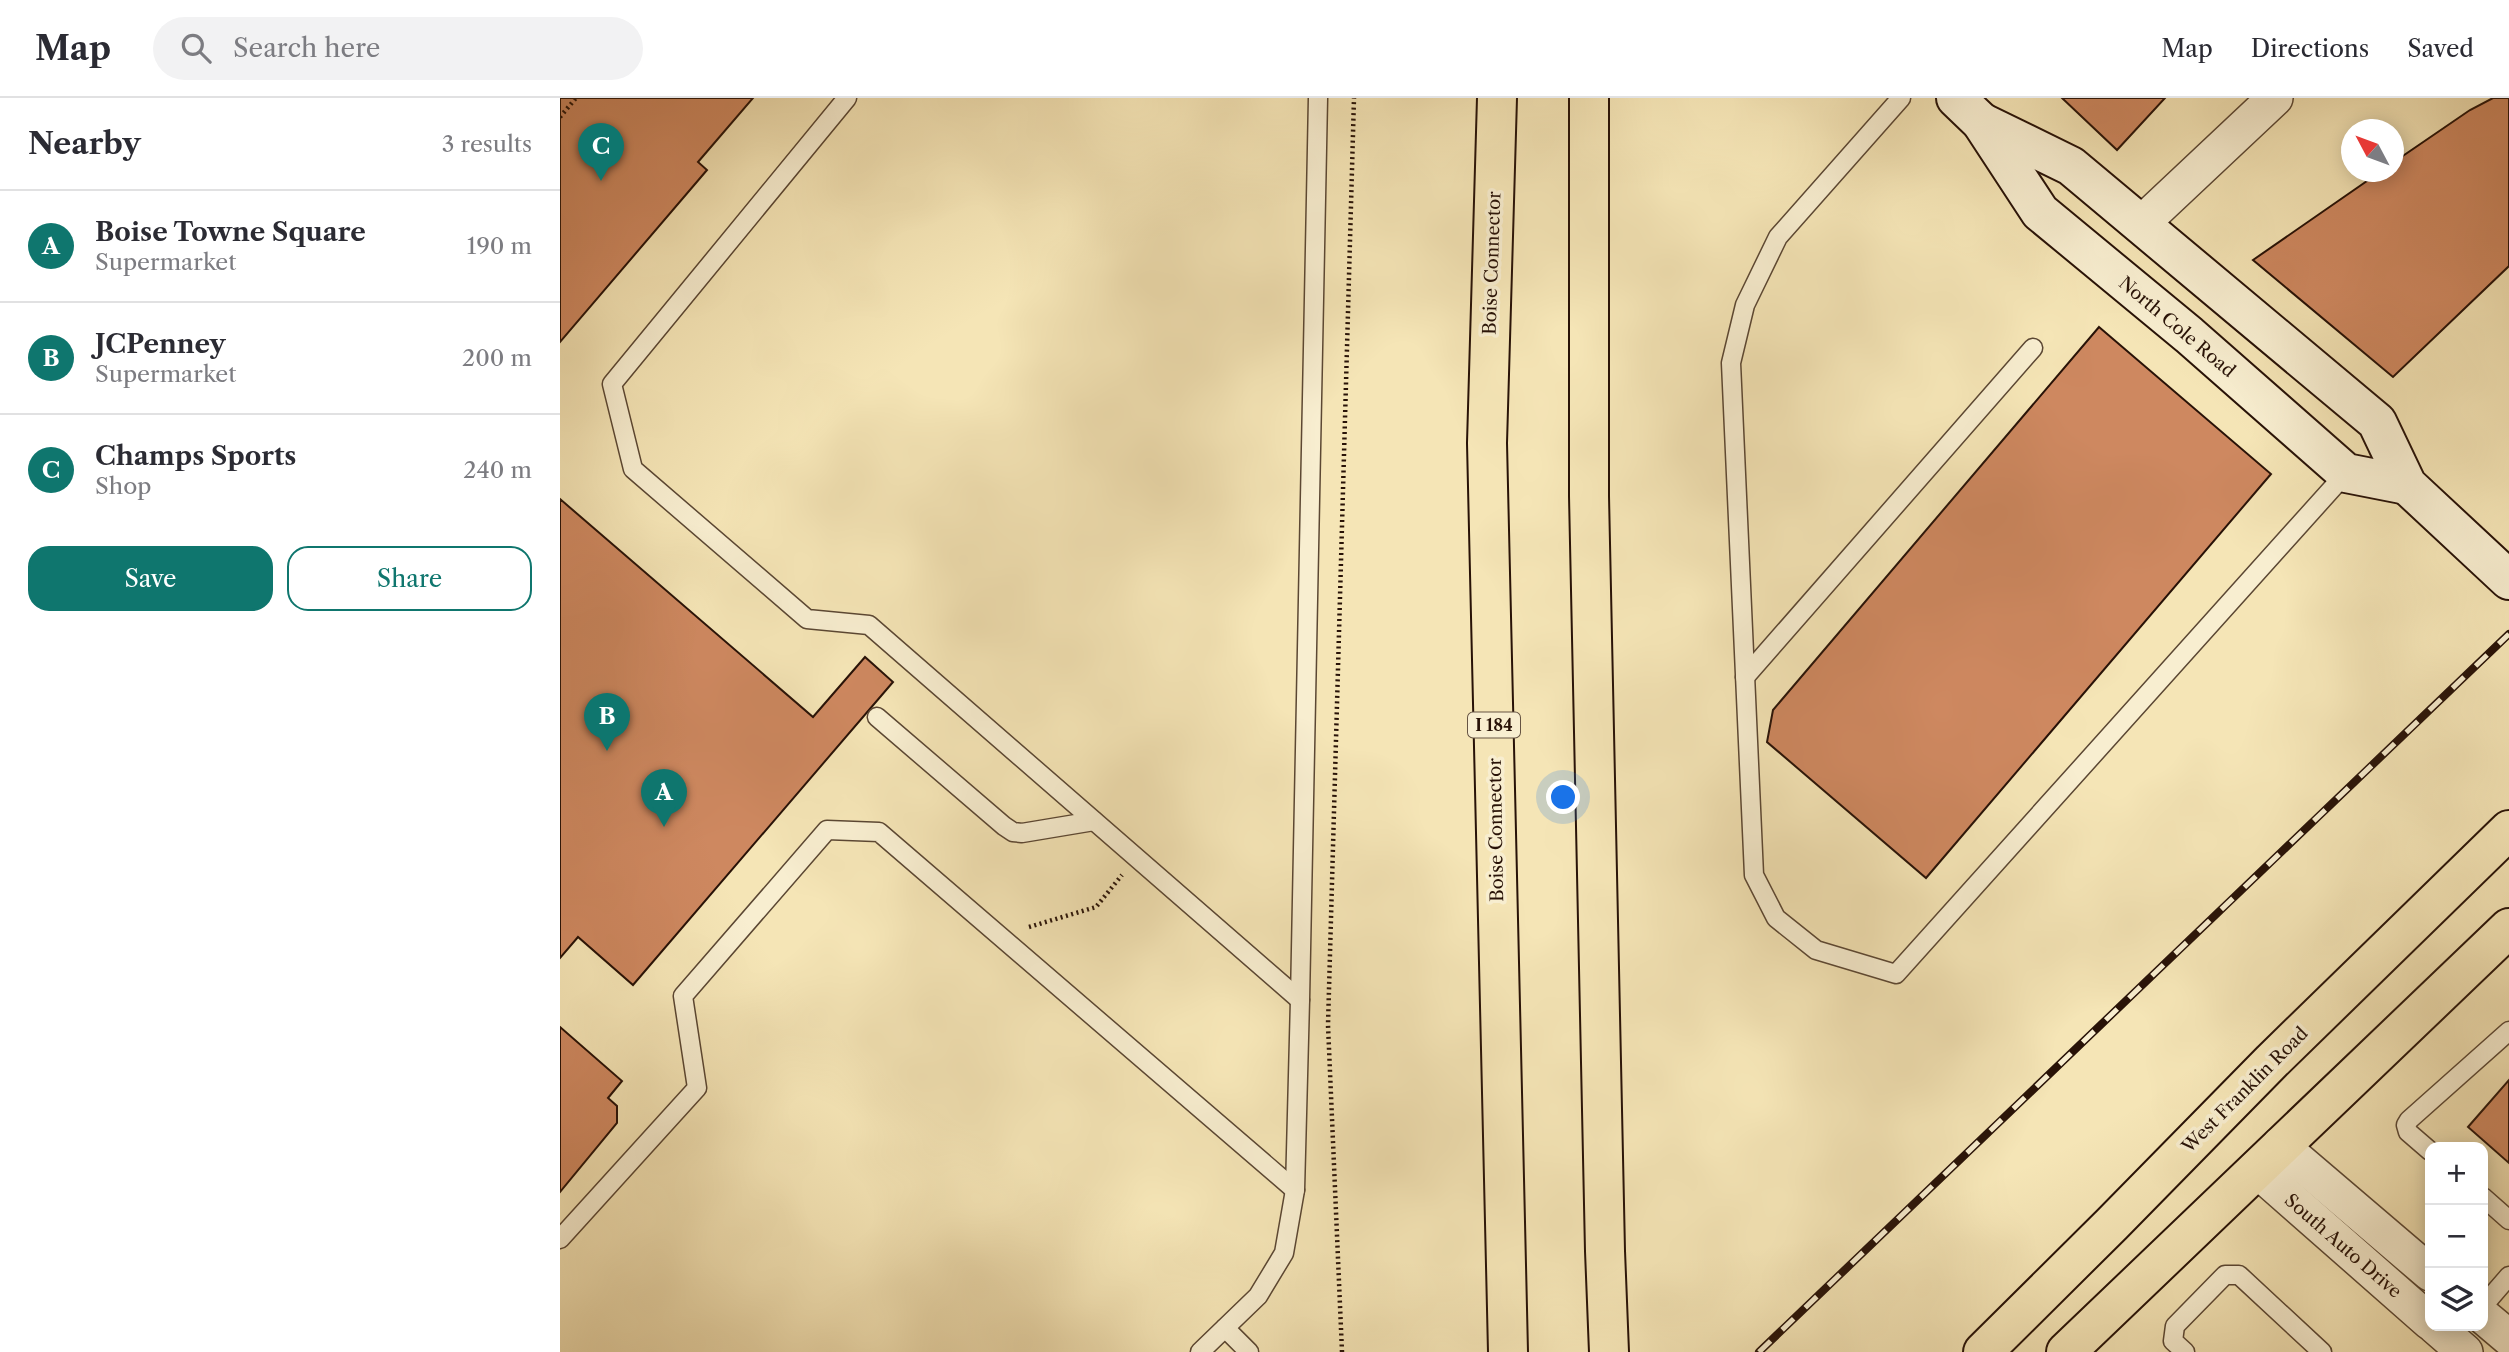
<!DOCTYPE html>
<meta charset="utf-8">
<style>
:root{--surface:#fff;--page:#f2f2f3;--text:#2b2b33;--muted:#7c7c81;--line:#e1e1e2;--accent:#0f766e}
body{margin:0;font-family:"Libre Caslon Text",serif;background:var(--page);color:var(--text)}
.controls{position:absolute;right:21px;bottom:21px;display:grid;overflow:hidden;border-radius:14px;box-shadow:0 4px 18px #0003}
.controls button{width:63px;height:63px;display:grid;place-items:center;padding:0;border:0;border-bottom:2px solid var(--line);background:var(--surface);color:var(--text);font:35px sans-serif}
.compass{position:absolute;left:1781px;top:21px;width:63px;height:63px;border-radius:50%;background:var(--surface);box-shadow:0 4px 18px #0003;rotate:311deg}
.you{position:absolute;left:1004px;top:700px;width:24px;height:24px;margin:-18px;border:5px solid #fff;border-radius:50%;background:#1a73e8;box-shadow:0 0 0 10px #1a73e833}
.badge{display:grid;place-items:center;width:46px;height:46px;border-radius:50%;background:var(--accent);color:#fff;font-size:23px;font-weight:700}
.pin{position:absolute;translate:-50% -58px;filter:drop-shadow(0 2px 4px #0008)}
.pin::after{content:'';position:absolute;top:37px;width:24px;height:21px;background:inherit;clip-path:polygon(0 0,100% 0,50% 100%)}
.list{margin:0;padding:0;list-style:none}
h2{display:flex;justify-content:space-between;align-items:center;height:91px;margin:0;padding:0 28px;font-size:30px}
h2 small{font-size:23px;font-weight:400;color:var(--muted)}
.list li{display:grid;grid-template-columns:46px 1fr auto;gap:21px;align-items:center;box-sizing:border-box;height:112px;padding:0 28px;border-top:2px solid var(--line)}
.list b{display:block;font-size:26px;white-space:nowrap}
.list p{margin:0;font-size:23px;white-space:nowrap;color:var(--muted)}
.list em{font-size:23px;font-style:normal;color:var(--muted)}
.actions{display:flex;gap:14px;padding:21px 28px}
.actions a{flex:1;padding:16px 0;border:2px solid var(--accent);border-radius:21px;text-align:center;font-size:24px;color:var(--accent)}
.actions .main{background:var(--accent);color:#fff}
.icon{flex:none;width:38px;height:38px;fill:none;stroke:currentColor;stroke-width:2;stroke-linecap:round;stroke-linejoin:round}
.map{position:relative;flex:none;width:1949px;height:1254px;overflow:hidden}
header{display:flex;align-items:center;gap:42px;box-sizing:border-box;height:98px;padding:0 35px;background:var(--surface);border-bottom:2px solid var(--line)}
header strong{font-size:33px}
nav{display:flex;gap:38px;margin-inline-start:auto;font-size:24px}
.search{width:490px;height:63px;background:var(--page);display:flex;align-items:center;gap:18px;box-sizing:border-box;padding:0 24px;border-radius:38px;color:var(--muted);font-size:26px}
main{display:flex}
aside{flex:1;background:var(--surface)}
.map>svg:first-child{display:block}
.building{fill:#ce8860;stroke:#281207;stroke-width:2}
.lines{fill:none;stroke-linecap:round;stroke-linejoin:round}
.service-casing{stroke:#5b4733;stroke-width:21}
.minor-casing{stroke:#5b4733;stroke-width:38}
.secondary-casing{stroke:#281207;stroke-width:42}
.primary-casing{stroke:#281207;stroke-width:42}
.motorway-casing{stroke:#281207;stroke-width:42}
.path{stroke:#281207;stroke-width:4.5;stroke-dasharray:2 3.5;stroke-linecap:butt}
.service{stroke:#f8eed0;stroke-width:18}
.minor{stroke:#f8eed0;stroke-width:35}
.secondary{stroke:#f8eed0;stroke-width:38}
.primary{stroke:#f5e5b6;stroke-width:38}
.motorway{stroke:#f5e5b6;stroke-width:38}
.rail-casing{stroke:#281207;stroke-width:8}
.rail{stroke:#f8eed0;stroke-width:5;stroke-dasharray:16;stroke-linecap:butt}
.labels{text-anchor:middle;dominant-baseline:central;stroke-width:7;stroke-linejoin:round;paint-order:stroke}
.shield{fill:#f8eed0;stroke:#665443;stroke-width:2}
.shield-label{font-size:16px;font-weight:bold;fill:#281207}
.street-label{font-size:18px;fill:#281207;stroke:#f8eed0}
</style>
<header>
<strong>Map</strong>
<div class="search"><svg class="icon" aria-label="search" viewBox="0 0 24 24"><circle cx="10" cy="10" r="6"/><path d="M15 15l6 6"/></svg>Search here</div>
<nav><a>Map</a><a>Directions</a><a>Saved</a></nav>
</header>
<main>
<aside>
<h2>Nearby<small>3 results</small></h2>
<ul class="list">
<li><span class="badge">A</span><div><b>Boise Towne Square</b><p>Supermarket</p></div><em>190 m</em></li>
<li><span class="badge">B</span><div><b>JCPenney</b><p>Supermarket</p></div><em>200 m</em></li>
<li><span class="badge">C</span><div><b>Champs Sports</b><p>Shop</p></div><em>240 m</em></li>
</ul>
<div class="actions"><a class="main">Save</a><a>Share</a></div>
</aside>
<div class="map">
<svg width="1949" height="1254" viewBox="0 0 1949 1254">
<rect width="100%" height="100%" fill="#f5e5b6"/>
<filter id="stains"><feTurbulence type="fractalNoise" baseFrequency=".00286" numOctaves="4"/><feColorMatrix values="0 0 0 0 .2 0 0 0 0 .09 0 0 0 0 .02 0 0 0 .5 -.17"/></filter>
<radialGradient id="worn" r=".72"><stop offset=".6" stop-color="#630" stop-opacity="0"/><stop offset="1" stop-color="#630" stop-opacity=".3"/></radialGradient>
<g class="building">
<path d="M0,0H193L138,64L147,72L0,244Z"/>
<path d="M1502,0H1605L1557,52Z"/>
<path d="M1933,0H1949V168L1833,279L1693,162L1820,74H1834V64L1910,12Z"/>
<path d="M1539,229L1711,376L1366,780L1207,644L1213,612Z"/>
<path d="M0,401L253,619L305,559L333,584L73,887L18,839L0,860Z"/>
<path d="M0,929L62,983L48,1000L57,1008V1025L0,1094Z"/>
<path d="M1949,982V1065L1908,1029Z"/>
</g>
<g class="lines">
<g class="service-casing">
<g id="service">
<path d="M287,0L52,286L73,371L247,521L309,527L740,902"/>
<path d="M1341,0L1218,139L1185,207L1171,265L1194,777L1216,820L1256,852L1336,876L1786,375"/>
<path d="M1185,579L1473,250"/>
<path d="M317,619L444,728L453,734L462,735L534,723"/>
<path d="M1870,1053L1848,1034L1846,1027L1849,1022L1949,933"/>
<path d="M1923,1099L1949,1122"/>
<path d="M0,1141L137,990L123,898L267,732L319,734L735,1092"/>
<path d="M1923,1208L1949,1178"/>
<path d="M665,1230L689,1254"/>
<path d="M640,1254L698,1198L724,1155L735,1092L740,902L758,0"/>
<path d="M1625,1254L1613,1243L1615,1228L1665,1177H1679L1762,1254"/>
</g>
</g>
<g class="minor-casing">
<g id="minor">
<path d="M1581,126L1715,0"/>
<path d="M1720,1047L1870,1175"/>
<path d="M1696,1071L1870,1224"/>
<path d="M1923,1218L1949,1240"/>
<path d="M1875,1228L1905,1254"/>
</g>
</g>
<g class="secondary-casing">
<g id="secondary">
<path d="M1396,0L1421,24L1480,114L1629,237L1786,375L1847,387"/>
<path d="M1421,24L1511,68L1817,324L1847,387L1949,482"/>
</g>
</g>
<g class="primary-casing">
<g id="primary">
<path d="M1423,1254L1552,1126L1712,963L1949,732"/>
<path d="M1506,1254L1949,830"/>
</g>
</g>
<g class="motorway-casing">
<g id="motorway">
<path d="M937,0L927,345L948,1254"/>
<path d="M1029,0V398L1045,1153L1049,1254"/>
</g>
</g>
<g class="path">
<path d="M0,19L16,0"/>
<path d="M469,829L536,809L562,777"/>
<path d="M782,1254L768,927L794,0"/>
</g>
<use href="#service" class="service"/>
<use href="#minor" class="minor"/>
<use href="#secondary" class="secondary"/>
<use href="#primary" class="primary"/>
<use href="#motorway" class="motorway"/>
<g class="rail-casing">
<path id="rail" d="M1199,1254L1949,536"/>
</g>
<use href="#rail" class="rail"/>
</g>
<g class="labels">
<rect class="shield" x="908" y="614.5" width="52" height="25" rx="5"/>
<g class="shield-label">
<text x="934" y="627">I 184</text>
</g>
<g class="street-label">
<text transform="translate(932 165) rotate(-88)">Boise Connector</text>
<text transform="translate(1617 229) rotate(40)">North Cole Road</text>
<text transform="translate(936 732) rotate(-91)">Boise Connector</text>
<text transform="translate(1685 992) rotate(-45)">West Franklin Road</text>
<text transform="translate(1783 1148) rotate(41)">South Auto Drive</text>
</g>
</g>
<rect width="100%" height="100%" filter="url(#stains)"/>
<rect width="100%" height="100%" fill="url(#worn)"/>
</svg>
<div class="controls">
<button>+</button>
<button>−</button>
<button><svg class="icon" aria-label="layers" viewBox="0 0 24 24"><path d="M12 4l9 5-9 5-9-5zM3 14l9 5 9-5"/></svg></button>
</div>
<svg class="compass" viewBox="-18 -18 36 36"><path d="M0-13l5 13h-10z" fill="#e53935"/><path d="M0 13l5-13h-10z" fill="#7c7c81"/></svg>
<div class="you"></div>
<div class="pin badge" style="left:104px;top:729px">A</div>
<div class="pin badge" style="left:47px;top:653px">B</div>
<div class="pin badge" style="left:41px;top:83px">C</div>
</div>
</main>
